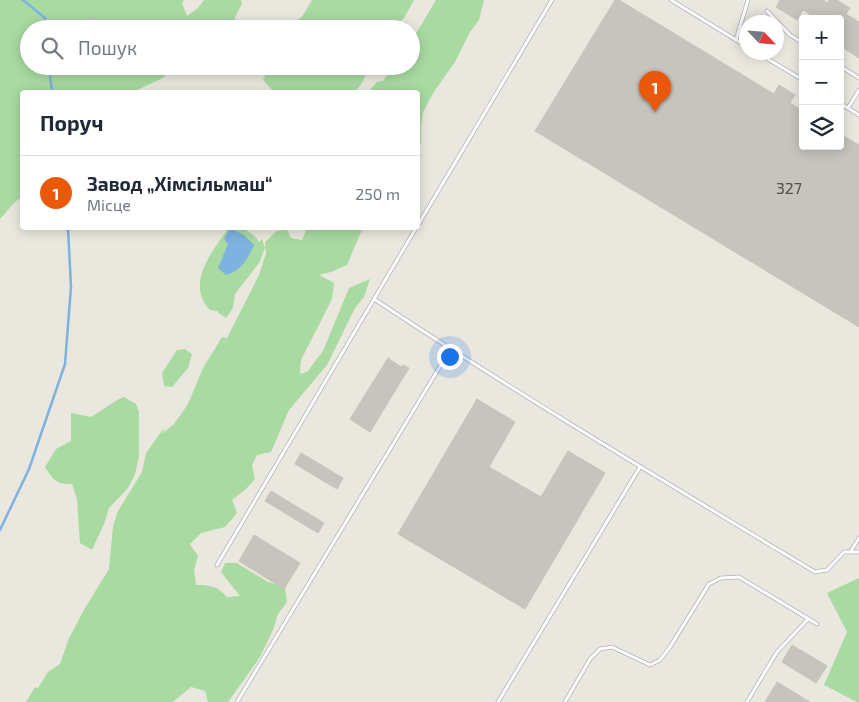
<!DOCTYPE html>
<html lang="uk">
<meta charset="utf-8">
<style>
:root{--surface:#fff;--page:#f2f2f3;--text:#1f2937;--muted:#747a83;--line:#e0e1e3;--accent:#ea580c}
body{margin:0;font-family:"Exo 2",sans-serif;background:var(--page);color:var(--text)}
.controls{position:absolute;right:15px;top:15px;display:grid;overflow:hidden;border-radius:5px;box-shadow:0 2px 12px #0003}
.controls button{width:45px;height:45px;display:grid;place-items:center;padding:0;border:0;border-bottom:1px solid var(--line);background:var(--surface);color:var(--text);font:25px sans-serif}
.compass{position:absolute;left:739px;top:15px;width:45px;height:45px;border-radius:50%;background:var(--surface);box-shadow:0 2px 12px #0003;rotate:116deg}
.you{position:absolute;left:449px;top:356px;width:18px;height:18px;margin:-12px;border:4px solid #fff;border-radius:50%;background:#1a73e8;box-shadow:0 0 0 8px #1a73e833}
.badge{display:grid;place-items:center;width:32px;height:32px;border-radius:50%;background:var(--accent);color:#fff;font-size:16px;font-weight:700}
.pin{position:absolute;translate:-50% -41px;filter:drop-shadow(0 1px 2px #0008)}
.pin::after{content:'';position:absolute;top:26px;width:18px;height:15px;background:inherit;clip-path:polygon(0 0,100% 0,50% 100%)}
.list{margin:0;padding:0;list-style:none}
h2{display:flex;justify-content:space-between;align-items:center;height:65px;margin:0;padding:0 20px;font-size:21px}
h2 small{font-size:16px;font-weight:400;color:var(--muted)}
.list li{display:grid;grid-template-columns:32px 1fr auto;gap:15px;align-items:center;box-sizing:border-box;height:75px;padding:0 20px;border-top:1px solid var(--line)}
.list b{display:block;font-size:19px;white-space:nowrap}
.list p{margin:0;font-size:16px;white-space:nowrap;color:var(--muted)}
.list em{font-size:16px;font-style:normal;color:var(--muted)}
.icon{flex:none;width:28px;height:28px;fill:none;stroke:currentColor;stroke-width:2;stroke-linecap:round;stroke-linejoin:round}
.map{position:relative;flex:none;width:859px;height:702px;overflow:hidden}
.search{position:absolute;background:var(--surface);box-shadow:0 2px 12px #0003;left:20px;top:20px;width:400px;height:55px;display:flex;align-items:center;gap:12px;box-sizing:border-box;padding:0 18px;border-radius:28px;color:var(--muted);font-size:19px}
.panel{position:absolute;background:var(--surface);box-shadow:0 2px 12px #0003;left:20px;top:90px;width:400px;height:140px;border-radius:5px}
.map>svg:first-child{display:block}
.green{fill:#a9daa2}
.water{fill:#7eb2df}
.lines{fill:none;stroke-linecap:round;stroke-linejoin:round}
.stream{stroke:#7eb2df;stroke-width:2.5}
.building{fill:#c6c4bd;stroke:#c6c4b8}
.service-casing{stroke:#b2b2bc;stroke-width:4.5}
.service{stroke:#fff;stroke-width:3}
.labels{text-anchor:middle;dominant-baseline:central;stroke-width:4.5;stroke-linejoin:round;paint-order:stroke}
.number-label{font-size:16px;fill:#51504f}
</style>
<div class="map">
<svg width="859" height="702" viewBox="0 0 859 702">
<rect width="100%" height="100%" fill="#eae8de"/>
<g class="green">
<path d="M0,0H184L182,3L187,16L198,8L204,0H241L242,4L235,17L233,29H29V66H178L169,71L163,78L137,90L136,92H22V197L15,202L0,219Z"/>
<path d="M312,0H414L404,18L390,29H293L297,20L302,17Z"/>
<path d="M436,0H484L479,20L470,32L455,62L435,90L423,112L421,127V142L418,151V92H368L377,82L383,81L393,66H411V42Z"/>
<path d="M268,66H370L362,83L355,92H274L263,80L265,76L264,72Z"/>
<path d="M229,228C243,228 251,230 259,242L262,239L265,248L259,263L235,294L233,308L226,318L220,314L217,311L210,310C185,285 212,250 229,228Z"/>
<path d="M307,228H365L361,232L347,265L331,272L319,275L334,283L332,299L301,360L300,374L307,372L323,351L349,288L370,279L364,297L355,308L327,365L289,410L271,452L257,455L252,465L255,479L245,490L232,500L237,513L225,527L201,533L190,544L198,556L194,570L196,585C210,585 217,586 227,597L240,596L221,572L225,563H237L268,582L286,587L285,589L287,602L278,614L273,630L260,657L228,702H208L205,691L191,687L173,702H26L35,687L38,688L48,672L60,664L69,638L85,608L109,569L113,526L118,511L142,472L146,453L164,428L163,433L174,424L188,404L203,368L222,337L227,338L259,275L266,253L265,242L277,231L287,230L291,238L302,240Z"/>
<path d="M185,349L192,354L188,368L172,387L164,386L162,373L177,350Z"/>
<path d="M124,397L136,404L139,412V457L135,474L128,488L109,508L104,524L92,550L80,543L77,499L72,484C57,485 53,480 45,467L56,449L71,441V413L91,417C102,411 113,401 124,397Z"/>
<path d="M859,578V702H857L824,685L847,632L827,593Z"/>
</g>
<path class="water" d="M230,228L244,235L254,245C247,260 242,270 226,275L218,268L228,244L224,239Z"/>
<g class="lines">
<g class="stream">
<path d="M23,0L45,18L46,29"/>
<path d="M49,66L52,92"/>
<path d="M0,530L29,469L65,364L71,287L68,228"/>
</g>
</g>
<g class="building">
<path d="M615,0H619L774,94L779,85L795,95L790,103L803,111V146H840V134L859,145V327L535,131Z"/>
<path d="M780,0H823L828,3L829,0H837L850,8L846,14L859,22V58L840,46V19H818L803,10L797,20L776,7Z"/>
<path d="M91,17L111,29H85Z"/>
<path d="M388,358L401,367L403,365L409,368L370,432L350,419Z"/>
<path d="M477,399L515,422L489,467L541,497L568,451L605,473L525,609L398,534Z"/>
<path d="M301,453L343,478L337,489L295,464Z"/>
<path d="M271,491L324,523L318,533L265,501Z"/>
<path d="M254,535L300,563L284,589L239,561Z"/>
<path d="M792,645L827,666L816,683L782,662Z"/>
<path d="M777,682L810,702H765Z"/>
</g>
<g class="lines">
<g class="service-casing">
<g id="service">
<path d="M671,0L746,46"/>
<path d="M767,11L790,35L803,43"/>
<path d="M736,40L748,0"/>
<path d="M756,52L803,80"/>
<path d="M840,66L859,78"/>
<path d="M840,103L859,115"/>
<path d="M848,108L859,90"/>
<path d="M418,225L552,0"/>
<path d="M374,299C518,394 667,483 815,572L827,570L844,552H859"/>
<path d="M851,551L859,538"/>
<path d="M217,565L416,228"/>
<path d="M237,702L450,350"/>
<path d="M498,702L640,467"/>
<path d="M565,702L590,659L600,649L612,647L650,665L660,660L670,647L709,584L721,578L739,577L817,624"/>
<path d="M747,702L777,652L808,619"/>
</g>
</g>
<use href="#service" class="service"/>
</g>
<g class="labels">
<g class="number-label">
<text x="789" y="187">327</text>
</g>
</g>
</svg>
<div class="controls">
<button>+</button>
<button>−</button>
<button><svg class="icon" aria-label="layers" viewBox="0 0 24 24"><path d="M12 4l9 5-9 5-9-5zM3 14l9 5 9-5"/></svg></button>
</div>
<svg class="compass" viewBox="-18 -18 36 36"><path d="M0-13l5 13h-10z" fill="#e53935"/><path d="M0 13l5-13h-10z" fill="#747a83"/></svg>
<div class="you"></div>
<div class="pin badge" style="left:655px;top:112px">1</div>
<div class="search"><svg class="icon" aria-label="search" viewBox="0 0 24 24"><circle cx="10" cy="10" r="6"/><path d="M15 15l6 6"/></svg>Пошук</div>
<section class="panel">
<h2>Поруч<small></small></h2>
<ul class="list">
<li><span class="badge">1</span><div><b>Завод „Хімсільмаш“</b><p>Місце</p></div><em>250 m</em></li>
</ul>
</section>
</div>
